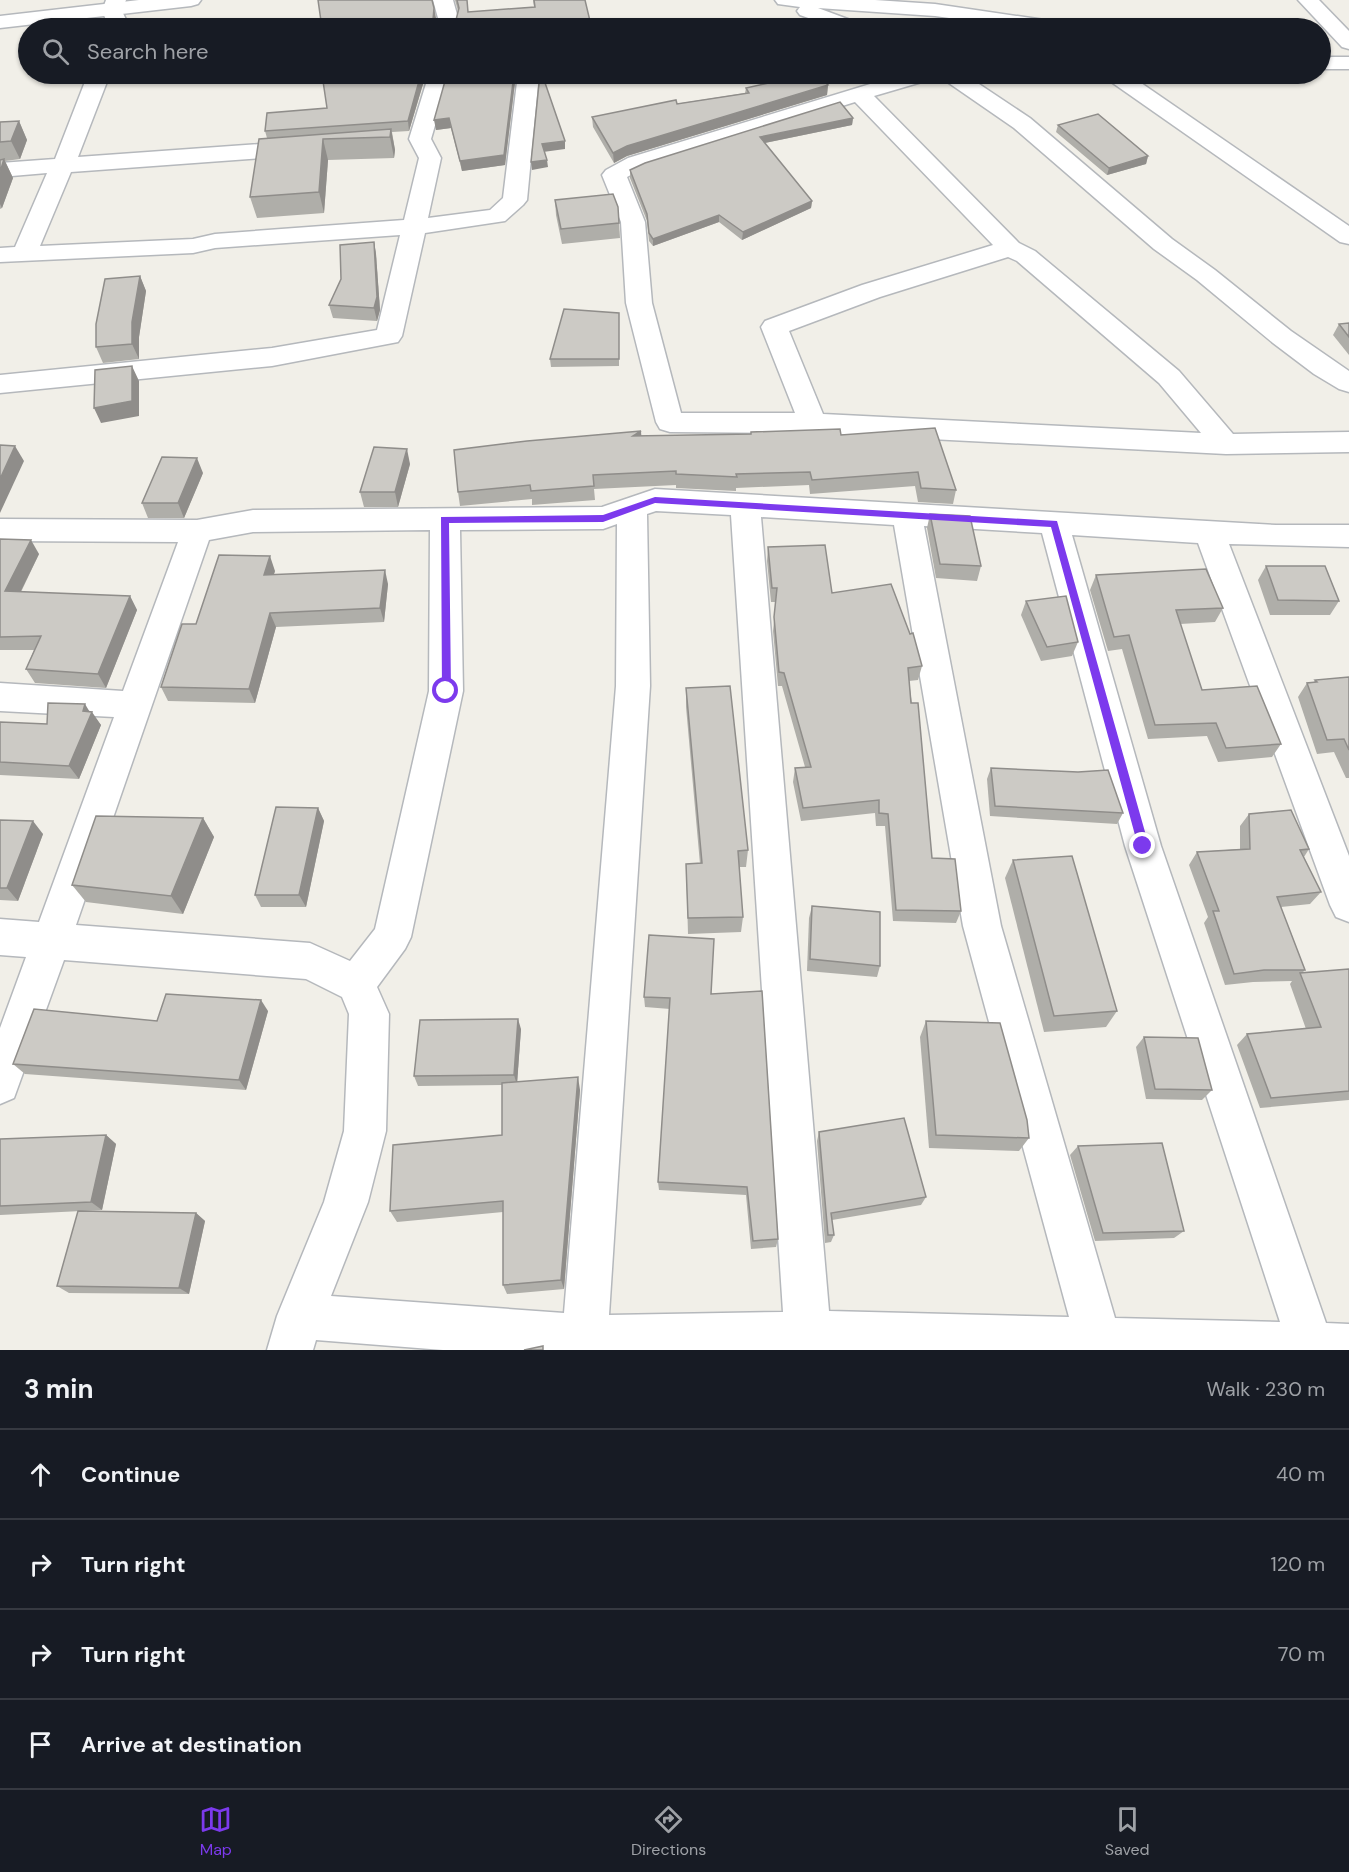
<!DOCTYPE html>
<meta charset="utf-8">
<style>
:root{--surface:#171b24;--page:#20242c;--text:#f1f3f6;--muted:#9ea1a6;--line:#363941;--accent:#7c3aed}
body{margin:0;font-family:"DM Sans",sans-serif;background:var(--page);color:var(--text)}
.stop{position:absolute;width:18px;height:18px;margin:-14px;border:4px solid #7c3aed;border-radius:50%;background:#fff}
.stop.end{background:#7c3aed;border-color:#fff;box-shadow:0 2px 6px #0008}
.list{margin:0;padding:0;list-style:none}
h2{display:flex;justify-content:space-between;align-items:center;height:78px;margin:0;padding:0 24px;font-size:26px}
h2 small{font-size:20px;font-weight:400;color:var(--muted)}
.list li{display:grid;grid-template-columns:39px 1fr auto;gap:18px;align-items:center;box-sizing:border-box;height:90px;padding:0 24px;border-top:2px solid var(--line)}
.list b{display:block;font-size:22px;white-space:nowrap}
.list em{font-size:20px;font-style:normal;color:var(--muted)}
.icon{flex:none;width:33px;height:33px;fill:none;stroke:currentColor;stroke-width:2;stroke-linecap:round;stroke-linejoin:round}
.map{position:relative;flex:none;width:1349px;height:1350px;overflow:hidden}
.search{position:absolute;background:var(--surface);box-shadow:0 2px 4px #0004;left:18px;right:18px;top:18px;height:66px;display:flex;align-items:center;gap:15px;box-sizing:border-box;padding:0 21px;border-radius:33px;color:var(--muted);font-size:22px}
.sheet{height:438px;background:var(--surface)}
nav{display:flex;justify-content:space-around;align-items:center;box-sizing:border-box;height:84px;border-top:2px solid var(--line);background:var(--surface);font-size:16px;color:var(--muted)}
nav a{display:grid;justify-items:center;gap:3px}
nav .on{color:var(--accent)}
.map>svg:first-child{display:block}
.lines{fill:none;stroke-linecap:round;stroke-linejoin:round}
.minor-casing{stroke:#b5b8bc;stroke-width:3}
.tertiary-casing{stroke:#b5b8bc;stroke-width:3}
.minor{fill:#fff;fill-rule:evenodd}
.tertiary{fill:#fff;fill-rule:evenodd}
.wall{fill:#afaea9}
.shaded-wall{fill:#8f8d8a}
.building{fill:#cccac5;stroke:#8f8d8a;stroke-width:1.5}
.route{fill:#7c3aed}
</style>
<div class="map">
<svg width="1349" height="1350" viewBox="0 0 1349 1350">
<rect width="100%" height="100%" fill="#f1efe8"/>
<g class="lines">
<g class="minor-casing">
<g id="minor">
<path d="M106,0H126L122,11L128,24L126,28H106L108,24L102,11Z"/>
<path d="M433,0H453L458,18L456,28H436L438,18Z"/>
<path d="M1298,0H1319L1349,31V49L1342,47Z"/>
<path d="M88,74H110L78,157L302,141L310,143L313,148L310,153L302,155L71,172L40,246L193,239L215,234L404,220L419,158L409,139L429,74H450L431,139L441,158L428,218L490,210L503,198L518,74H539L527,200L523,205L505,221L425,233L402,336L398,342L272,366L0,393V375L272,348L377,330L400,235L215,248L193,253L0,262V248L15,247L47,173L0,177V163L55,159Z"/>
<path d="M903,74H935L932,79L874,96L1019,243L1035,251L1179,371L1233,434L1349,432V452L1226,454L813,433L670,432L660,429L656,422L626,303L621,222L602,175L606,170L628,158ZM855,102L993,245L862,285L765,321L761,327L795,413H681L652,303L645,222L627,177L644,168ZM1008,257L1017,261L1159,383L1201,433L823,414L789,331L880,297Z"/>
<path d="M1105,74H1128L1349,226V244L1340,242L1107,79Z"/>
<path d="M655,489L1276,525H1349V547L1229,544L1349,856V922L1336,917L1330,905L1198,543L1072,535L1161,846L1326,1323L1349,1324V1350H443L316,1340L313,1350H267L277,1316L324,1202L344,1131L349,1014L342,997L306,979L64,960L14,1098L0,1104V1028L26,957L0,955V919L39,922L114,717L0,711V683L123,691L178,542L0,541V519L197,520L253,510L602,507ZM656,511L731,515L783,1312L609,1315L650,686L647,514ZM761,517L894,525L963,926L1069,1317L829,1311ZM617,524L616,686L564,1313L331,1296L368,1202L386,1131L389,1014L377,987L405,949L411,937L463,691L460,530L603,529ZM924,526L1042,533L1125,846L1280,1322L1115,1318L1001,926ZM430,530L429,691L375,929L350,961L310,943L76,925L209,540L253,532Z"/>
</g>
</g>
<g class="tertiary-casing">
<g id="tertiary">
<path d="M139,0H201L198,4L191,6L0,28V16Z"/>
<path d="M775,0H875L935,4L1058,22L1065,24L1068,28H1020L935,16L818,8L861,24L864,28H836L800,15L797,11L800,7L778,4Z"/>
<rect x="1320" y="57" width="29" height="12"/>
<path d="M941,74H964L1030,118L1172,239L1215,270L1291,331L1349,371V392L1339,389L1314,374L1273,343L1197,280L1154,249L1014,128L943,79Z"/>
</g>
</g>
<use href="#minor" class="minor"/>
<use href="#tertiary" class="tertiary"/>
</g>
<g class="wall">
<path d="M455,0H467L468,12L534,7L533,0H585L590,21V28H322L436,18L435,20H456L458,11Z"/>
<path d="M327,74H426L409,131L392,132L395,150L394,158L328,160L324,213L257,218L250,197L267,138L265,131L327,108Z"/>
<path d="M447,74H516L505,165L462,171L451,128L436,130Z"/>
<path d="M828,85L827,95L627,156L614,163L593,127L592,117L745,93L746,88Z"/>
<path d="M853,118L852,125L765,143L812,201L811,208L742,240L719,222L653,246L649,241L647,221L630,178V170Z"/>
<path d="M19,121L27,140L20,159L5,161L13,178L2,208L0,209V122Z"/>
<path d="M1058,125L1148,156L1146,164L1107,175L1056,132Z"/>
<path d="M555,200L619,223L620,238L562,244L556,215Z"/>
<path d="M374,242L376,254L380,310L377,321L333,318L329,305Z"/>
<path d="M140,276L146,291L139,337V359L103,363L96,347Z"/>
<path d="M619,313V366L551,367L550,359Z"/>
<path d="M1349,323V355L1333,335L1339,324Z"/>
<path d="M841,435L956,490L953,504L918,502L915,486L810,494L809,485L736,488V491L676,488V485L594,489L595,500L532,505V499L460,506L458,492L641,436Z"/>
<path d="M410,464L398,507H364L360,492Z"/>
<path d="M203,473L184,518H148L142,503Z"/>
<path d="M930,514L981,566L977,581L936,578L927,528Z"/>
<path d="M0,539L39,554L21,592L130,596L137,610L106,688L35,683L26,669L34,650H0Z"/>
<path d="M768,547L832,593L922,666L918,680L909,681L932,858L961,911L956,923L893,921L885,826H876L875,813L801,821L793,782L795,768L805,767L782,686H778L773,631L776,602H771L767,561Z"/>
<path d="M1266,566L1339,601L1330,615H1270L1258,580Z"/>
<path d="M275,571L274,574L388,584L384,622L276,627L255,703L168,701L161,687L196,624Z"/>
<path d="M1096,575L1223,608L1215,622L1180,624L1202,690L1281,744L1272,757L1218,762L1207,736L1148,739L1122,649L1108,651L1090,590Z"/>
<path d="M1026,601L1078,642L1072,656L1041,661L1021,615Z"/>
<path d="M1349,677V778H1346L1334,752L1317,754L1298,697L1307,683L1314,682L1315,680Z"/>
<path d="M686,688L748,850L746,867H739L743,917L741,932L688,934L686,864H700L686,707Z"/>
<path d="M90,712L101,725L79,779L0,775V722L47,724Z"/>
<path d="M991,768L1123,813L1117,824L990,816L987,779Z"/>
<path d="M318,808L324,821L306,907H261L255,895Z"/>
<path d="M1249,814L1309,849L1304,857L1321,892L1310,904L1281,907L1305,970L1302,973L1349,969V1100L1260,1108L1237,1045L1247,1034L1306,1029L1290,984L1292,981L1253,982L1225,985L1204,923L1208,917L1189,865L1197,852L1240,849V826Z"/>
<path d="M203,818L214,837L183,914L86,902L72,885Z"/>
<path d="M0,820L43,834L18,901L0,900Z"/>
<path d="M1013,860L1117,1011L1106,1027L1044,1032L1005,878Z"/>
<path d="M812,906L880,966L877,977L807,971L809,918Z"/>
<path d="M711,994L778,1239L776,1247L751,1249L746,1195L659,1190L658,1182L670,1009L645,1007L644,997Z"/>
<path d="M268,1011L246,1090L25,1074L13,1064Z"/>
<path d="M926,1021L1029,1138L1019,1151L929,1148L920,1037Z"/>
<path d="M521,1029L517,1082L580,1090L564,1289L507,1294L503,1285V1212L397,1222L390,1211L502,1135V1085L418,1086L414,1076Z"/>
<path d="M1144,1037L1212,1090L1202,1100L1146,1099L1136,1047Z"/>
<path d="M819,1132L926,1197L921,1205L832,1220L834,1235L831,1242L825,1243L817,1141Z"/>
<path d="M106,1135L116,1144L102,1210L0,1215V1139Z"/>
<path d="M1078,1146L1184,1231L1174,1238L1095,1241L1070,1155Z"/>
<path d="M196,1213L205,1221L189,1294L69,1293L57,1286Z"/>
</g>
<g class="shaded-wall">
<path d="M434,8L436,18L434,28L433,20Z"/>
<path d="M421,74H426L409,131L408,121Z"/>
<path d="M514,74H516L505,165L462,171L460,161Z"/>
<path d="M828,85L827,95L627,156L614,163L613,153L627,146Z"/>
<path d="M449,118L451,128L436,130L434,120Z"/>
<path d="M853,118L852,125L759,144L760,137Z"/>
<path d="M19,121L27,140L20,159L11,141Z"/>
<path d="M391,129L395,150L394,158L390,137Z"/>
<path d="M323,139L328,160L324,213L319,192Z"/>
<path d="M565,141V149L543,152L542,144Z"/>
<path d="M1148,156L1146,164L1107,175L1109,168Z"/>
<path d="M4,159L13,178L2,208L0,204V172Z"/>
<path d="M547,160L548,167L532,170L531,162Z"/>
<path d="M812,201L811,208L742,240L743,232Z"/>
<path d="M719,215V222L653,246V239Z"/>
<path d="M374,242L376,254L380,310L377,321L374,308Z"/>
<path d="M140,276L146,291L139,337V359L132,344V322Z"/>
<path d="M132,366L139,381V416L101,423L94,408Z"/>
<path d="M641,431L642,445L633,436Z"/>
<path d="M15,446L24,461L0,513V479Z"/>
<path d="M407,449L410,464L398,507L395,492Z"/>
<path d="M197,458L203,473L184,518L178,503Z"/>
<path d="M31,540L39,554L14,605L5,591Z"/>
<path d="M270,556L275,571L269,589L264,575Z"/>
<path d="M385,570L388,584L384,622L380,608Z"/>
<path d="M130,596L137,610L106,688L98,674Z"/>
<path d="M270,613L276,627L255,703L249,689Z"/>
<path d="M85,704L91,714L92,712L101,725L79,779L69,766L83,711Z"/>
<path d="M318,808L324,821L306,907L299,895Z"/>
<path d="M203,818L214,837L183,914L171,896Z"/>
<path d="M33,821L43,834L18,901L7,888Z"/>
<path d="M261,1000L268,1011L246,1090L239,1080Z"/>
<path d="M518,1019L521,1029L517,1085L514,1075Z"/>
<path d="M578,1077L580,1090L564,1289L561,1280Z"/>
<path d="M106,1135L116,1144L102,1210L91,1202Z"/>
<path d="M196,1213L205,1221L189,1294L179,1288Z"/>
</g>
<g class="building">
<path d="M318,0H432L434,8L433,20H456L459,8L457,0H467L468,12L535,7L534,0H585L590,21H585L587,28H322Z"/>
<path d="M327,74H421L408,121L265,131L267,113L327,108L323,81L328,80Z"/>
<path d="M447,74H514L504,155L460,161L449,118L434,120Z"/>
<path d="M540,74H542L565,141L542,144L547,160L531,162Z"/>
<path d="M809,74H818L828,85L627,146L613,153L592,117L676,100L677,104L749,93L746,88Z"/>
<path d="M840,102L853,118L760,137L812,201L743,232L719,215L653,239L649,233L647,214L630,170L645,163Z"/>
<path d="M1098,114L1148,156L1109,168L1058,125Z"/>
<path d="M19,121L11,141L0,142V122Z"/>
<path d="M391,129L390,137L323,139L319,192L250,197L259,139Z"/>
<path d="M4,159L0,172V160Z"/>
<path d="M613,194L618,207L619,223L561,229L555,200Z"/>
<path d="M374,242L377,297L374,308L329,305L341,279L340,245Z"/>
<path d="M140,276L132,322V344L96,347V324L105,279Z"/>
<path d="M564,309L619,313V359H550Z"/>
<path d="M1349,323V337L1339,324Z"/>
<path d="M132,366V401L94,408L95,370Z"/>
<path d="M935,428L956,490L921,488L918,472L812,480L810,472L736,474L737,477L676,474V471L593,475L594,486L531,491L530,485L458,492L454,450L527,441L641,431L633,436L751,434V432L840,429L841,435Z"/>
<path d="M0,445L15,446L0,479Z"/>
<path d="M374,447L407,449L395,492H360Z"/>
<path d="M162,457L197,458L178,503H142Z"/>
<path d="M930,514L970,516L981,566L940,564Z"/>
<path d="M0,539L31,540L5,591L130,596L98,674L26,669L41,636L0,637Z"/>
<path d="M825,545L832,593L891,584L910,634L913,633L922,666L908,668L911,703H918L932,858L955,859L961,911L896,910L888,814L879,813V800L803,808L795,768L811,767L784,673L779,672L774,617L777,588H772L768,547Z"/>
<path d="M219,555L270,556L264,575L385,570L380,608L270,613L249,689L161,687L182,624H196Z"/>
<path d="M1266,566H1325L1339,601L1278,600Z"/>
<path d="M1206,569L1223,608L1176,610L1202,690L1257,686L1281,744L1226,748L1216,723L1155,725L1129,635L1114,637L1096,575Z"/>
<path d="M1066,596L1078,642L1047,647L1026,601Z"/>
<path d="M1349,677V750L1344,739L1327,740L1307,683L1317,682L1315,680Z"/>
<path d="M730,686L748,850L738,851L743,917L688,918L686,864L702,863L686,688Z"/>
<path d="M48,703L85,704L83,711L92,712L69,766L0,762V722L47,724Z"/>
<path d="M991,768L1078,772L1108,770L1123,813L995,806Z"/>
<path d="M276,807L318,808L299,895H255Z"/>
<path d="M1291,810L1309,849L1300,850L1321,892L1277,897L1305,970H1264L1234,974L1213,911H1219L1197,852L1250,849L1249,814Z"/>
<path d="M96,816L203,818L171,896L72,885Z"/>
<path d="M0,820L33,821L7,888H0Z"/>
<path d="M1072,856L1117,1011L1054,1016L1013,860Z"/>
<path d="M812,906L880,912V966L810,959Z"/>
<path d="M649,935L714,939L711,994L762,991L778,1239L753,1241L747,1187L658,1182L670,998L644,997Z"/>
<path d="M1349,969V1091L1271,1098L1247,1034L1321,1027L1300,973Z"/>
<path d="M166,994L261,1000L239,1080L13,1064L34,1009L157,1021Z"/>
<path d="M518,1019L514,1075L414,1076L420,1020Z"/>
<path d="M926,1021L1000,1023L1027,1120L1029,1138L936,1135Z"/>
<path d="M1144,1037L1198,1038L1212,1090L1155,1089Z"/>
<path d="M578,1077L561,1280L503,1285V1201L390,1211L393,1145L502,1135V1083Z"/>
<path d="M904,1118L926,1197L831,1213L834,1235H828L819,1132Z"/>
<path d="M106,1135L91,1202L0,1206V1139Z"/>
<path d="M1162,1143L1184,1231L1103,1233L1078,1146Z"/>
<path d="M78,1211L196,1213L179,1288L57,1286Z"/>
<path d="M543,1346V1350H524Z"/>
</g>
<path class="route" d="M655,497L1057,521L1149,846L1147,849H1139L1138,846L1051,527L655,503L603,522L449,523L451,691L449,694H442L441,517L603,515Z"/>
</svg>
<div class="stop" style="left:446px;top:691px"></div>
<div class="stop end" style="left:1143px;top:846px"></div>
<div class="search"><svg class="icon" aria-label="search" viewBox="0 0 24 24"><circle cx="10" cy="10" r="6"/><path d="M15 15l6 6"/></svg>Search here</div>
</div>
<section class="sheet">
<h2>3 min<small>Walk · 230 m</small></h2>
<ul class="list">
<li><svg class="icon" aria-label="ahead" viewBox="0 0 24 24"><path d="M12 20V5M6 11l6-6 6 6"/></svg><div><b>Continue</b></div><em>40 m</em></li>
<li><svg class="icon" aria-label="right" viewBox="0 0 24 24"><path d="M7 20v-9h11M14 6l5 5-5 5"/></svg><div><b>Turn right</b></div><em>120 m</em></li>
<li><svg class="icon" aria-label="right" viewBox="0 0 24 24"><path d="M7 20v-9h11M14 6l5 5-5 5"/></svg><div><b>Turn right</b></div><em>70 m</em></li>
<li><svg class="icon" aria-label="arrive" viewBox="0 0 24 24"><path d="M6 21V4h12l-3 4 3 4H6"/></svg><div><b>Arrive at destination</b></div></li>
</ul>
</section>
<nav>
<a class="on"><svg class="icon" aria-label="map" viewBox="0 0 24 24"><path d="M3 6l6-2 6 2 6-2v14l-6 2-6-2-6 2zM9 4v14M15 6v14"/></svg>Map</a>
<a><svg class="icon" aria-label="directions" viewBox="0 0 24 24"><path d="M12 3l9 9-9 9-9-9zM9 14v-3h6M13 9l2 2-2 2"/></svg>Directions</a>
<a><svg class="icon" aria-label="saved" viewBox="0 0 24 24"><path d="M7 4h10v16l-5-4-5 4z"/></svg>Saved</a>
</nav>
